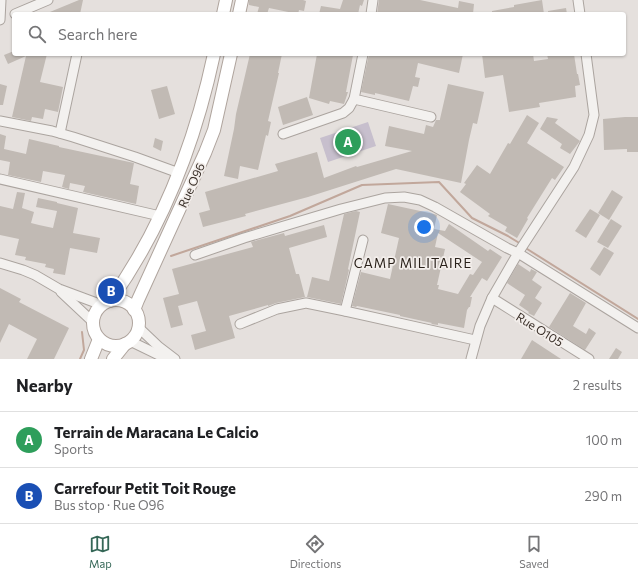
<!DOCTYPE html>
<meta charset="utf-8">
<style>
:root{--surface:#fff;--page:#f6f6f6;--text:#202124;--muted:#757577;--line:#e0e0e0;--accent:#356757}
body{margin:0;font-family:Commissioner,sans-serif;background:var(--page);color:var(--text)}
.you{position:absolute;left:424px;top:227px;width:14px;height:14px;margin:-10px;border:3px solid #fff;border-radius:50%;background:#1a73e8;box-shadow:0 0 0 6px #1a73e833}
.badge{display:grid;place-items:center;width:26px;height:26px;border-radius:50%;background:var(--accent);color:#fff;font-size:13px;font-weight:700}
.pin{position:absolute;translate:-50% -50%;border:2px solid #fff;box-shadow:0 1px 4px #0006}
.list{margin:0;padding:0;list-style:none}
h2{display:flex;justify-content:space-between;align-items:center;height:52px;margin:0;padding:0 16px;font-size:17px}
h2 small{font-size:13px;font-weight:400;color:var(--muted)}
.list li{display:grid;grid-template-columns:26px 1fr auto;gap:12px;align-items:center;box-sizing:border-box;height:56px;padding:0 16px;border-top:1px solid var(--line)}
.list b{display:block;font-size:15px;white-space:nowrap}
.list p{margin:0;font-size:13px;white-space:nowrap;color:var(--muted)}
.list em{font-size:13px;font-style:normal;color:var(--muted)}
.icon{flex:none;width:22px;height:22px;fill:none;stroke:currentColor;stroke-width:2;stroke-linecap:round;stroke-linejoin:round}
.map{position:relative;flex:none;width:638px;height:359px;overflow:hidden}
.search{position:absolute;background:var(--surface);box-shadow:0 1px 3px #0004;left:12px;right:12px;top:12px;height:44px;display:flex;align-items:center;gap:10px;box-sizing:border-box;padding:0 14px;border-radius:4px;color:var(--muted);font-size:15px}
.sheet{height:164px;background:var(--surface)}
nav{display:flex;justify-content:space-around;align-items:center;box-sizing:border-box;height:56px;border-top:1px solid var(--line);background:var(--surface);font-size:11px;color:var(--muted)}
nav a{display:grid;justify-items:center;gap:2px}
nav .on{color:var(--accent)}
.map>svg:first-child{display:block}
.green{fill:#c7bfcd}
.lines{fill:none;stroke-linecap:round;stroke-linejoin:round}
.stream{stroke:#c1a79b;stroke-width:2}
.building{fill:#c1bab4;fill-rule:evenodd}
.minor-casing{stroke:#aba49f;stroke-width:11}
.major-casing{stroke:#afa49d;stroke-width:14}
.minor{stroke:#f3f1ef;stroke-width:9}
.major{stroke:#fff;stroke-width:12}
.labels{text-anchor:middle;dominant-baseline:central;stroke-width:3.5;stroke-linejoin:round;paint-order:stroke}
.street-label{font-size:12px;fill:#392f28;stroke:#f3eeeb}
.neighbourhood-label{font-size:13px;letter-spacing:1px;fill:#2a211a;stroke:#f3eeeb}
</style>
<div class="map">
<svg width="638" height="359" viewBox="0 0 638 359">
<rect width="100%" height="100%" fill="#e5e0dd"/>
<path class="green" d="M368,122L376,146L328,162L320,138Z"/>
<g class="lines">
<g class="stream">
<path d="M524,247L638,319"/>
<path d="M171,256L290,216L362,185L439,182L472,218L508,236L521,244"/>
<path d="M80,359L84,350L82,332"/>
</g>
</g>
<g class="building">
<path d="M79,0H83L80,14H45Z"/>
<path d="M249,0H303L306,1L304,11L299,10L298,14L269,8L267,14H257L259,7L249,5Z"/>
<path d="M343,0H364L362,6L360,5L358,14H319L321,6L340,9Z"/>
<path d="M379,0H420L458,8L459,1L474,4L473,14H377Z"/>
<path d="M542,0L544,14H492V11L514,7V5Z"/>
<path d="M566,8L567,14H548V11Z"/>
<path d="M14,51V54H47L40,82L63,87L58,112L45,109L43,119L32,117L31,121L12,117L26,56L8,64L4,55Z"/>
<path d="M250,54H282L278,73H279L268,121L271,122L268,136L266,135L258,170L240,166L238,179L224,176L234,129L236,114Z"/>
<path d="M317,54L353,55L346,92H348L344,104L330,101L329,104L309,98Z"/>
<path d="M369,54H463L459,73L418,63L415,77L420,78L418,87L413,86L409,101L375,93V95L361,92Z"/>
<path d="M482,54H533L534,61L548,59L547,54H574L577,74H578L580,85L575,86L576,97L539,103L540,107L509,112L503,75L485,78Z"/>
<path d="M0,84L7,86L3,105H0Z"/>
<path d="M448,84L484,92L477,124L473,123L469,140L461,183L396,169L308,197L245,214L246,216L203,227L199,213L210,210L205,192L278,171L275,164L317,152L324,178L356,166L357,167L412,151L385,146L389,126L424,134L426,125L433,127L436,120H440V119Z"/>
<path d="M167,86L175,114L159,119L151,90Z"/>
<path d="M307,97L313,115L283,125L278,107Z"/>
<path d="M527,115L539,123L527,143L564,167L555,180L552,178L527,218L528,219L517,238L505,231L507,227L488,216L490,214L460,192L466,184L464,183L477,165L490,174L508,143L510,144Z"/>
<path d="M547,117L558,119L555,123L580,141L570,154L560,148L562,144L540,129Z"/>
<path d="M625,117H638V152H627V149L604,150L603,119Z"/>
<path d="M0,134L6,136L4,149L26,154L29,139L59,146V147L134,163L130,184L139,186L136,204L83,192L85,186L70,183L69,189L62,187L65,175L43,171L41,182L8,175L10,162L0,160Z"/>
<path d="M155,138L163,141L161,151L153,147Z"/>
<path d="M612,190L623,197L609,220L598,213Z"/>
<path d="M17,192L25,193L22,208L34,212L31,223L39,225L53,228L57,211L36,207L38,198L57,202V203L78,208L73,233L100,238L97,253L70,248L65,275L53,273L54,269L45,267L46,264L25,260L26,257L15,255L19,239L0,235V206L13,209Z"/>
<path d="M388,204L434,214L437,215L434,229L445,231L449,224L488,251L490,249L502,257L487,281L482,278L470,297H472L470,307H469L467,310L464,328L438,323V325L431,324L432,323L400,316V315L357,306L356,307L352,306L361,272L390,279L399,238L381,233ZM438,233L482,262L473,275L470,274L458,294L438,289L439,285H437L445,249L435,247Z"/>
<path d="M590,209L600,215L586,238L575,231Z"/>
<path d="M356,211L360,212L348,269L349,270L341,304L307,297L312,277L329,281L344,214Z"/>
<path d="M611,219L622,226L608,248L597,242Z"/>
<path d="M324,225L327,237L289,248L296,274H299L305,297L276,303L268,306V305L229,316L235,338L195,350L191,335L206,331L197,301L178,306L183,325L171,328L163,298L179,294L172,269L253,247L251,242L258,240L284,233L285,236Z"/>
<path d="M604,247L614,253L600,276L590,269Z"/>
<path d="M518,264L530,272L531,269L537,272L532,280L542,287L535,298L542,303L534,316L528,313L529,312L519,305L525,295L507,283Z"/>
<path d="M0,288L21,299L19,302L69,328L54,359H27L37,339L9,324L0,343Z"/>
<path d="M570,293L586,303L573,326L586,334L589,328L596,333L585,350L549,327Z"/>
<path d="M532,340L561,359H521Z"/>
<path d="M616,348L622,352L618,359H609Z"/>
</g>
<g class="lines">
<g class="minor-casing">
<g id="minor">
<path d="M578,0L580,14"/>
<path d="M15,14L48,0"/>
<path d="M371,14L373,0"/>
<path d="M0,20L1,0"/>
<path d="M363,54L354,99L431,117"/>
<path d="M0,121L52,131L73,137L135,157L179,173"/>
<path d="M60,133L77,54"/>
<path d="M283,134L343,113L349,108L354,99"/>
<path d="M0,179L160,216"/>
<path d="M195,255L244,238L341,209L385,198L404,197L420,200L435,207L507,248L518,253L638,328"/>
<path d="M0,263L23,270L35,275L59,289L102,305"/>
<path d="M61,292L93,322"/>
<path d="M492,298L589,359"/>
<path d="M345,311L363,240"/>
<path d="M240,324L277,309L306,303L345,311L475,340"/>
<path d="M138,327L158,346L175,359"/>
<path d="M130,341L167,359"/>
<path d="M471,359L480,326L492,298L518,253L574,167L589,135L594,115L586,54"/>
</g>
</g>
<g class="major-casing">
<g id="major">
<path d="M223,14L226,0"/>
<path d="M239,14L242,0"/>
<circle cx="116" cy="323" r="23"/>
<path d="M110,301C163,227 195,143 214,54"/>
<path d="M134,310L138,300L205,153L214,130L231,54"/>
<path d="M91,359L99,339"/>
<path d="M113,359L125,344"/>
</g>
</g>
<use href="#minor" class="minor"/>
<use href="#major" class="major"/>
</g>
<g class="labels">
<g class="street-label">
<text transform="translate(191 185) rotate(-66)">Rue O96</text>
<text transform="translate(540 329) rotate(32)">Rue O105</text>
</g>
<g class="neighbourhood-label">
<text x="413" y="263">CAMP MILITAIRE</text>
</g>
</g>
</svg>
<div class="you"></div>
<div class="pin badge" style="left:348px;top:142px;background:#2e9e5b">A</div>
<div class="pin badge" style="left:111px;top:291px;background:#1a4fb4">B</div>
<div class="search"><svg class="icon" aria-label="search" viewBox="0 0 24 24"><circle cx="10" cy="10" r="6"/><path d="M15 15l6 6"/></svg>Search here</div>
</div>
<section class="sheet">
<h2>Nearby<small>2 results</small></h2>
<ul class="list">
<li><span class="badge" style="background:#2e9e5b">A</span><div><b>Terrain de Maracana Le Calcio</b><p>Sports</p></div><em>100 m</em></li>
<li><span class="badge" style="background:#1a4fb4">B</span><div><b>Carrefour Petit Toit Rouge</b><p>Bus stop · Rue O96</p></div><em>290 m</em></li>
</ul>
</section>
<nav>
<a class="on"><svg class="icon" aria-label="map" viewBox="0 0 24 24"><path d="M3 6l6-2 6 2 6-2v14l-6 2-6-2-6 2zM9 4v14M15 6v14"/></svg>Map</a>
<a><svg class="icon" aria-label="directions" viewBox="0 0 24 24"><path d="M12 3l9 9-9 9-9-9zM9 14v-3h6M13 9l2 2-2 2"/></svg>Directions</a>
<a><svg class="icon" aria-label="saved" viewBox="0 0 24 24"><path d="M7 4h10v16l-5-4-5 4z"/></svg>Saved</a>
</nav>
